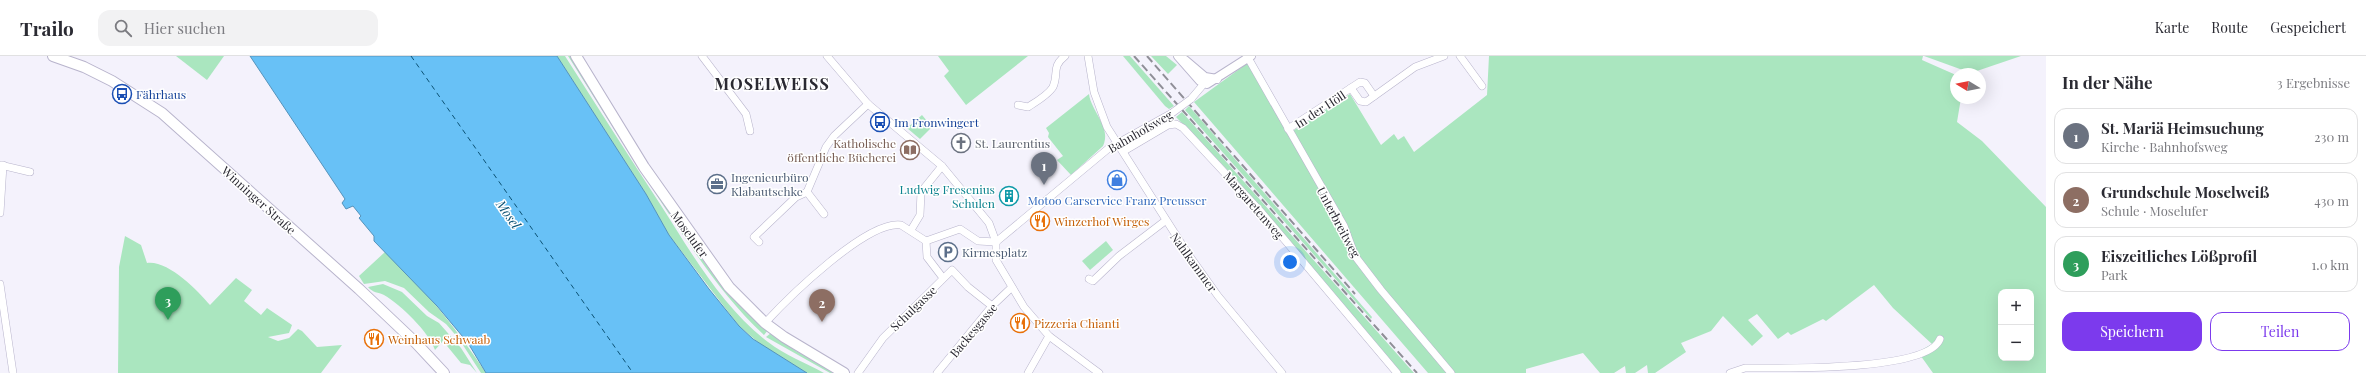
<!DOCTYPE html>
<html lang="de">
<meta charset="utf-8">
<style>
:root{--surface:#fff;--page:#f2f2f3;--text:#2b2b33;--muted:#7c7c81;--line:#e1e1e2;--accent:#7c3aed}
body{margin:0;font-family:"Playfair Display",serif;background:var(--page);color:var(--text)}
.controls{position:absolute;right:12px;bottom:12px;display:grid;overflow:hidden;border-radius:8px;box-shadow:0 4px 16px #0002}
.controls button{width:36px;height:36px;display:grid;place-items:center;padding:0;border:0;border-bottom:1px solid var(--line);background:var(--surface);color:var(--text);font:20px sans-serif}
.compass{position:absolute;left:1950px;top:12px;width:36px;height:36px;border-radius:50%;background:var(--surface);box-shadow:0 4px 16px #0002;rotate:280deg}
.you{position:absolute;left:1290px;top:206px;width:14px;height:14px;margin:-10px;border:3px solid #fff;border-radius:50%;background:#1a73e8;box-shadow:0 0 0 6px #1a73e833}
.badge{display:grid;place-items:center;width:26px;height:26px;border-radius:50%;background:var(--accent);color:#fff;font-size:13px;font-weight:700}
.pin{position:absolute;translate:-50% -33px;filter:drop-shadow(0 1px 2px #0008)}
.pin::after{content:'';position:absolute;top:21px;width:14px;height:12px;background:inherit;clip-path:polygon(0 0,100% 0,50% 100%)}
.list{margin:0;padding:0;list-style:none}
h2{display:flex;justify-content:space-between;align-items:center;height:52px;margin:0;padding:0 16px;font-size:17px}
h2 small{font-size:13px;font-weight:400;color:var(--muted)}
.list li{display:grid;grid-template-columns:26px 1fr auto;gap:12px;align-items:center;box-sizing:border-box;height:56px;margin:0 8px 8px;padding:0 8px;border:1px solid var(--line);border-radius:12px}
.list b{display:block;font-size:15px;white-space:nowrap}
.list p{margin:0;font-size:13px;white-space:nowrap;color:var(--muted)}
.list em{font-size:13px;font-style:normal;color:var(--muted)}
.actions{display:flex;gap:8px;padding:12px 16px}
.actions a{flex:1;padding:9px 0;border:1px solid var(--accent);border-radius:12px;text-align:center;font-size:14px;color:var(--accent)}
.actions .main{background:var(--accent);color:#fff}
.icon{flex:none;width:22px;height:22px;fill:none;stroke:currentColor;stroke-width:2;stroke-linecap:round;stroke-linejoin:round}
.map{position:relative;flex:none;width:2046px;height:317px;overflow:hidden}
header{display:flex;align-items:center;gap:24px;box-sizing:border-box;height:56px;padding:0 20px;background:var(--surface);border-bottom:1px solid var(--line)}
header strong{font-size:19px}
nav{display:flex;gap:22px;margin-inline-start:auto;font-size:14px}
.search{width:280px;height:36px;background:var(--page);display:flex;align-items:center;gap:10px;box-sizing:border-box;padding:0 14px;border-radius:12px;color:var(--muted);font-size:15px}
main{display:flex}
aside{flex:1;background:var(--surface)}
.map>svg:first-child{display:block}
.green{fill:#aae6bf;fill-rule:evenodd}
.water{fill:#68c1f6;stroke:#5593bb}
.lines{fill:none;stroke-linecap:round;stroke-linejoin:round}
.ferry{stroke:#0b5275;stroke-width:1;stroke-dasharray:5 4;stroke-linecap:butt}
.minor-casing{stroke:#b8b4cc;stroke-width:8}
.tertiary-casing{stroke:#b8b4cc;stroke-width:10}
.primary-casing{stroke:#b8b4cc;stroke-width:12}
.minor{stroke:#fff;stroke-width:7}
.tertiary{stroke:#fff;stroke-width:8}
.primary{stroke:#fff;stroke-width:10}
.rail{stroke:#8f8e97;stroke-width:2;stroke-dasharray:8 4;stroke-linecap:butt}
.minor-bridge-casing{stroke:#b8b4cc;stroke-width:8;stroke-linecap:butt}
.minor-bridge{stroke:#fff;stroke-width:7}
.labels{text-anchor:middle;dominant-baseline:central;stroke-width:3;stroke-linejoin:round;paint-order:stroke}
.transit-label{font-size:12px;fill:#164399;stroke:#fff;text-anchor:start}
.street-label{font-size:12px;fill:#2a2932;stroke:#fff}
.education-label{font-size:12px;fill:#785e54;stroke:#fff;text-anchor:end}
.worship-label{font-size:12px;fill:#5b616d;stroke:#fff;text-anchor:start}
.service-label{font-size:12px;fill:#4e5e75;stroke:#fff;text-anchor:start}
.culture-label{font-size:12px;fill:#0d838f;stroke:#fff;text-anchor:end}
.shop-label{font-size:12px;fill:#366cbe;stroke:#fff}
.food-label{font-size:12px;fill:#c56008;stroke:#fff;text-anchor:start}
.water-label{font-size:13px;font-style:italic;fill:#0b5275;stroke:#fff}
.district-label{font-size:16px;font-weight:bold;letter-spacing:1px;fill:#2a2932;stroke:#fff}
</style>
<header>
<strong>Trailo</strong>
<div class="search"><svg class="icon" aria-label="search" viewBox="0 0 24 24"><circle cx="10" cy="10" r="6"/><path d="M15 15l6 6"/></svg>Hier suchen</div>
<nav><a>Karte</a><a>Route</a><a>Gespeichert</a></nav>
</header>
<main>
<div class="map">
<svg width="2046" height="317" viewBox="0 0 2046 317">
<rect width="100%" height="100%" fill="#f4f2fc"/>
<g class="green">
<path d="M176,0H224L207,24Z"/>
<path d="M557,0H565C597,50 629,101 662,151C692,198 723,252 768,286C785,299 806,307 824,317H807L761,289L739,270L669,179L646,138Z"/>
<path d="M568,0H572C605,54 639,108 674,161C701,202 728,245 768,274L764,279C724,242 695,197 665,152C632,102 600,51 568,0Z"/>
<path d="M938,0H1028L966,49L944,20L949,15Z"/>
<path d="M1123,0H1130L1174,50L1169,53L1165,50Z"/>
<path d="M1151,0H1166L1177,9L1168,18Z"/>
<path d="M1489,0H1923L1922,4L1956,19V42H1961L1957,66L1982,85L2046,151V317H1933L1918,296L1932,288L1893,252L1874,229L1826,265L1823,263L1791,279L1788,276L1778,283L1757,258L1748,264L1763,280L1752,290L1723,260L1711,275L1681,287L1686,296L1655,317H1648L1647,309L1635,317H1626L1625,310L1614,317H1600L1583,297L1526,313V317H1428L1194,46L1249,6L1288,78L1350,38L1381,89L1394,78L1398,84L1404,80L1414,96L1487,39ZM2001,236H2031V302H2001Z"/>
<path d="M1924,0H2021L1971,17Z"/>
<path d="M1089,38C1091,55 1112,72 1103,90L1071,119L1057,104L1063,100L1048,81L1049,77L1046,72Z"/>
<path d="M1189,50L1372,261L1371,263L1185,54Z"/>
<path d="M1182,56L1414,317H1401L1237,124L1176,61Z"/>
<path d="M922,59L932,71L920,83L907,72Z"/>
<path d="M125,180L141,189L147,207C168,204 197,234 210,249L236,222L252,234L244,245L261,259L267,252L292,269L289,277L268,281L278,285L289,282L298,273L302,275L317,291L342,289L321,317H118L119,211Z"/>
<path d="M1106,185L1113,194L1090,214L1082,205Z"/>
<path d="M385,196C424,232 457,273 486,317H481L459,283L446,268L429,256L404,232L385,225L364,228L359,220Z"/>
<path d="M383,228L402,236L427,260L439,267L461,292L477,317L470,309L461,307L443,285L435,294C429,276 401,249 384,239C378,236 373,237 368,231Z"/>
<path d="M771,277L796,295L837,317H830L766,281Z"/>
</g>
<path class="water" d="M250,0H557L646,138L669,179L709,233L739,270L753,283L807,317H486L468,287L437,250L374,185V180L359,162L361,160L353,150L346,153L342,147L345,143Z"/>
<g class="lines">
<path class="ferry" d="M411,0L633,317"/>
<g class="minor-casing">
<g id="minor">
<path d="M702,0L746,58L750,75"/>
<path d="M827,0L868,48L942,110L989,167L996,186V204L1024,251L1049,280L1099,317"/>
<path d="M1088,0L1094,36L1107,71L1186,195L1218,240L1282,317"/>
<path d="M1247,0L1344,170L1355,200L1381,234L1451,317"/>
<path d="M1460,0L1482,30"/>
<path d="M1351,32L1360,45L1366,46L1415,11L1444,0"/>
<path d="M1191,43L1202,30L1206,22"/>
<path d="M1018,49L1028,51C1036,46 1048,39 1053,31C1059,18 1051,11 1065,0"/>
<path d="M1288,73L1360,26L1365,27L1374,40"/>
<path d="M1124,95L1168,69L1176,68L1183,72L1262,157L1397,317"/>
<path d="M0,109L30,116"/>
<path d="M0,157L3,109"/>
<path d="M824,158L807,136L826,91L834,80L868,48"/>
<path d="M911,174L920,159L921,136L942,110"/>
<path d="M759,186L754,181L796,141L807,136"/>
<path d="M996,186L1109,92L1172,57"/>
<path d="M943,222L927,201L926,185L960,173L978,185L996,186"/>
<path d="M1089,223L1093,225L1119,200L1165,165"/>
<path d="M0,228L13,317"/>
<path d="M765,267C788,242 867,164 901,169L926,185"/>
<path d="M858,317L883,282L952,214L968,231L992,250"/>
<path d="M937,317L992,250L1011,232"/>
<path d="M1028,317L1049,280"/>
<path d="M1730,317L1745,312C1778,312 1928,316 1940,283"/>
</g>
</g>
<g class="tertiary-casing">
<g id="tertiary">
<path d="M1178,0L1200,25L1207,28L1251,0"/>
<path d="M1185,4L1205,21L1217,23"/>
</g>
</g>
<g class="primary-casing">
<g id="primary">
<path d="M53,0L84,11L112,25L162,57L359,233L416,287L444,317"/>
<path d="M576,0L644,111L729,231L765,267L784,281L844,317"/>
</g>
</g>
<use href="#minor" class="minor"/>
<use href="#tertiary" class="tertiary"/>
<use href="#primary" class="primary"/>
<g class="rail">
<path d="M1134,0L1417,317"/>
<path d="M1147,0L1355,238"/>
</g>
<g class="minor-bridge-casing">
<path id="minor-bridge" d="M1172,57L1191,43"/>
</g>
<use href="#minor-bridge" class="minor-bridge"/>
</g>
<defs>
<g id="bus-ring" transform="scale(1)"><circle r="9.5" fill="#fff" stroke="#1a4fb4" stroke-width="1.5"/><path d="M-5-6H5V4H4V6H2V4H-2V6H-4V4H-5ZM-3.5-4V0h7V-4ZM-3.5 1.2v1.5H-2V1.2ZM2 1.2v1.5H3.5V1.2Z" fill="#1a4fb4"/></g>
<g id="church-ring" transform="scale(1)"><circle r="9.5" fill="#fff" stroke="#6b7280" stroke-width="1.5"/><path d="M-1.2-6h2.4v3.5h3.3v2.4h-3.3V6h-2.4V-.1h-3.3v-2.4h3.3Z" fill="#6b7280"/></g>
<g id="library-ring" transform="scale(1)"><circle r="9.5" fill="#fff" stroke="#8d6e63" stroke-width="1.5"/><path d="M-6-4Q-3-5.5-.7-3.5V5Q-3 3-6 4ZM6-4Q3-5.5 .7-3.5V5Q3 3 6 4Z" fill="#8d6e63"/></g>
<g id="shop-ring" transform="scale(1)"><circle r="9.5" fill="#fff" stroke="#3f7fe0" stroke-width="1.5"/><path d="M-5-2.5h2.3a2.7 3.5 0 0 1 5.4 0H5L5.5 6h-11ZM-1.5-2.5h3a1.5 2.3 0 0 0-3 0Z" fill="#3f7fe0"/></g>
<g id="office-ring" transform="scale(1)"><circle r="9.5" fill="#fff" stroke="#5c6f8a" stroke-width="1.5"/><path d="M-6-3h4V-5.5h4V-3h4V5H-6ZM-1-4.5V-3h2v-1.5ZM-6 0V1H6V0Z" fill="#5c6f8a"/></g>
<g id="building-ring" transform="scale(1)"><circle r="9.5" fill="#fff" stroke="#0f9aa8" stroke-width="1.5"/><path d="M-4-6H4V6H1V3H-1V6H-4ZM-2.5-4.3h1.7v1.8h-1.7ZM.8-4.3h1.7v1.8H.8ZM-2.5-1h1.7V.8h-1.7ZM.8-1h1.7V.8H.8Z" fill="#0f9aa8"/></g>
<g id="restaurant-ring" transform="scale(1)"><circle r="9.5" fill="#fff" stroke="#e8710a" stroke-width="1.5"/><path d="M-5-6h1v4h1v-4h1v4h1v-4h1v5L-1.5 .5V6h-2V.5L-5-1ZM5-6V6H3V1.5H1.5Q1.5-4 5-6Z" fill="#e8710a"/></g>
<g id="parking-ring" transform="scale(1)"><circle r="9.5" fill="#fff" stroke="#5c6f8a" stroke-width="1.5"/><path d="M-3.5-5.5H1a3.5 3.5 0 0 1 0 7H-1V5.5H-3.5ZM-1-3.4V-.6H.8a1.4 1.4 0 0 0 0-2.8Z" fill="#5c6f8a"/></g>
</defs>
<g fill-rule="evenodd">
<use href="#bus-ring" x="122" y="38"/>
<use href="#bus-ring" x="880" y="66"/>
<use href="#church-ring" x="961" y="87"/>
<use href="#library-ring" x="910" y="94"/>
<use href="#shop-ring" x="1117" y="124"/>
<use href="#office-ring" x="717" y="128"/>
<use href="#building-ring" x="1009" y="140"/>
<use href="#restaurant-ring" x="1040" y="165"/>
<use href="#parking-ring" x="948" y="196"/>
<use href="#restaurant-ring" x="1020" y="267"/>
<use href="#restaurant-ring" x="374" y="283"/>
</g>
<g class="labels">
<g class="transit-label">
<text x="136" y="38">Fährhaus</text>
<text x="894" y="66">Im Fronwingert</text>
</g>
<g class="street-label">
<text transform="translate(1320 53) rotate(-33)">In der Höll</text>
<text transform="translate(1140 75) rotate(-30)">Bahnhofsweg</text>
<text transform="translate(259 144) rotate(42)">Winninger Straße</text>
<text transform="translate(1254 149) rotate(49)">Margaretenweg</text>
<text transform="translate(1339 166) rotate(62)">Unterbreitweg</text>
<text transform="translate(690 178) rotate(54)">Moselufer</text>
<text transform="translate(1194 206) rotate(54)">Nahlkammer</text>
<text transform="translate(913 252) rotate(-44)">Schulgasse</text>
<text transform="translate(973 274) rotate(-50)">Backesgasse</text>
</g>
<g class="education-label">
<text x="896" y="87">Katholische<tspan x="896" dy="14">öffentliche Bücherei</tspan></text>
</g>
<g class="worship-label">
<text x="975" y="87">St. Laurentius</text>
</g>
<g class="service-label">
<text x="731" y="121">Ingenieurbüro<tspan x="731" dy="14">Klabautschke</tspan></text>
<text x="962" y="196">Kirmesplatz</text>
</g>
<g class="culture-label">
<text x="995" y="133">Ludwig Fresenius<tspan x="995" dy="14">Schulen</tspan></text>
</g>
<g class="shop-label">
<text x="1117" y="144">Motoo Carservice Franz Preusser</text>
</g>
<g class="food-label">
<text x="1054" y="165">Winzerhof Wirges</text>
<text x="1034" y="267">Pizzeria Chianti</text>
<text x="388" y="283">Weinhaus Schwaab</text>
</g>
<g class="water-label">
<text transform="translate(509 158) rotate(55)">Mosel</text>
</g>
<g class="district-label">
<text x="772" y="27">MOSELWEISS</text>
</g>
</g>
</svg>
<div class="controls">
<button>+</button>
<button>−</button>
</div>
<svg class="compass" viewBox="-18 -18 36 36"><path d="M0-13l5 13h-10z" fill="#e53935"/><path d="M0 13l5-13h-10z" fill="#7c7c81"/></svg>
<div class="you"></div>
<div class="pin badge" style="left:1044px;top:129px;background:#6b7280">1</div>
<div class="pin badge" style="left:822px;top:266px;background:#8d6e63">2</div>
<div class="pin badge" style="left:168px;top:264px;background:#2e9e5b">3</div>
</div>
<aside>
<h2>In der Nähe<small>3 Ergebnisse</small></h2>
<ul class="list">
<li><span class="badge" style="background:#6b7280">1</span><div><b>St. Mariä Heimsuchung</b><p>Kirche · Bahnhofsweg</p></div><em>230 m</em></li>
<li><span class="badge" style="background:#8d6e63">2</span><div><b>Grundschule Moselweiß</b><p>Schule · Moselufer</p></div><em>430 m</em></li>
<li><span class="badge" style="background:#2e9e5b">3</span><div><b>Eiszeitliches Lößprofil</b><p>Park</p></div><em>1.0 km</em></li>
</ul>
<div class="actions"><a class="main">Speichern</a><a>Teilen</a></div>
</aside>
</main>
